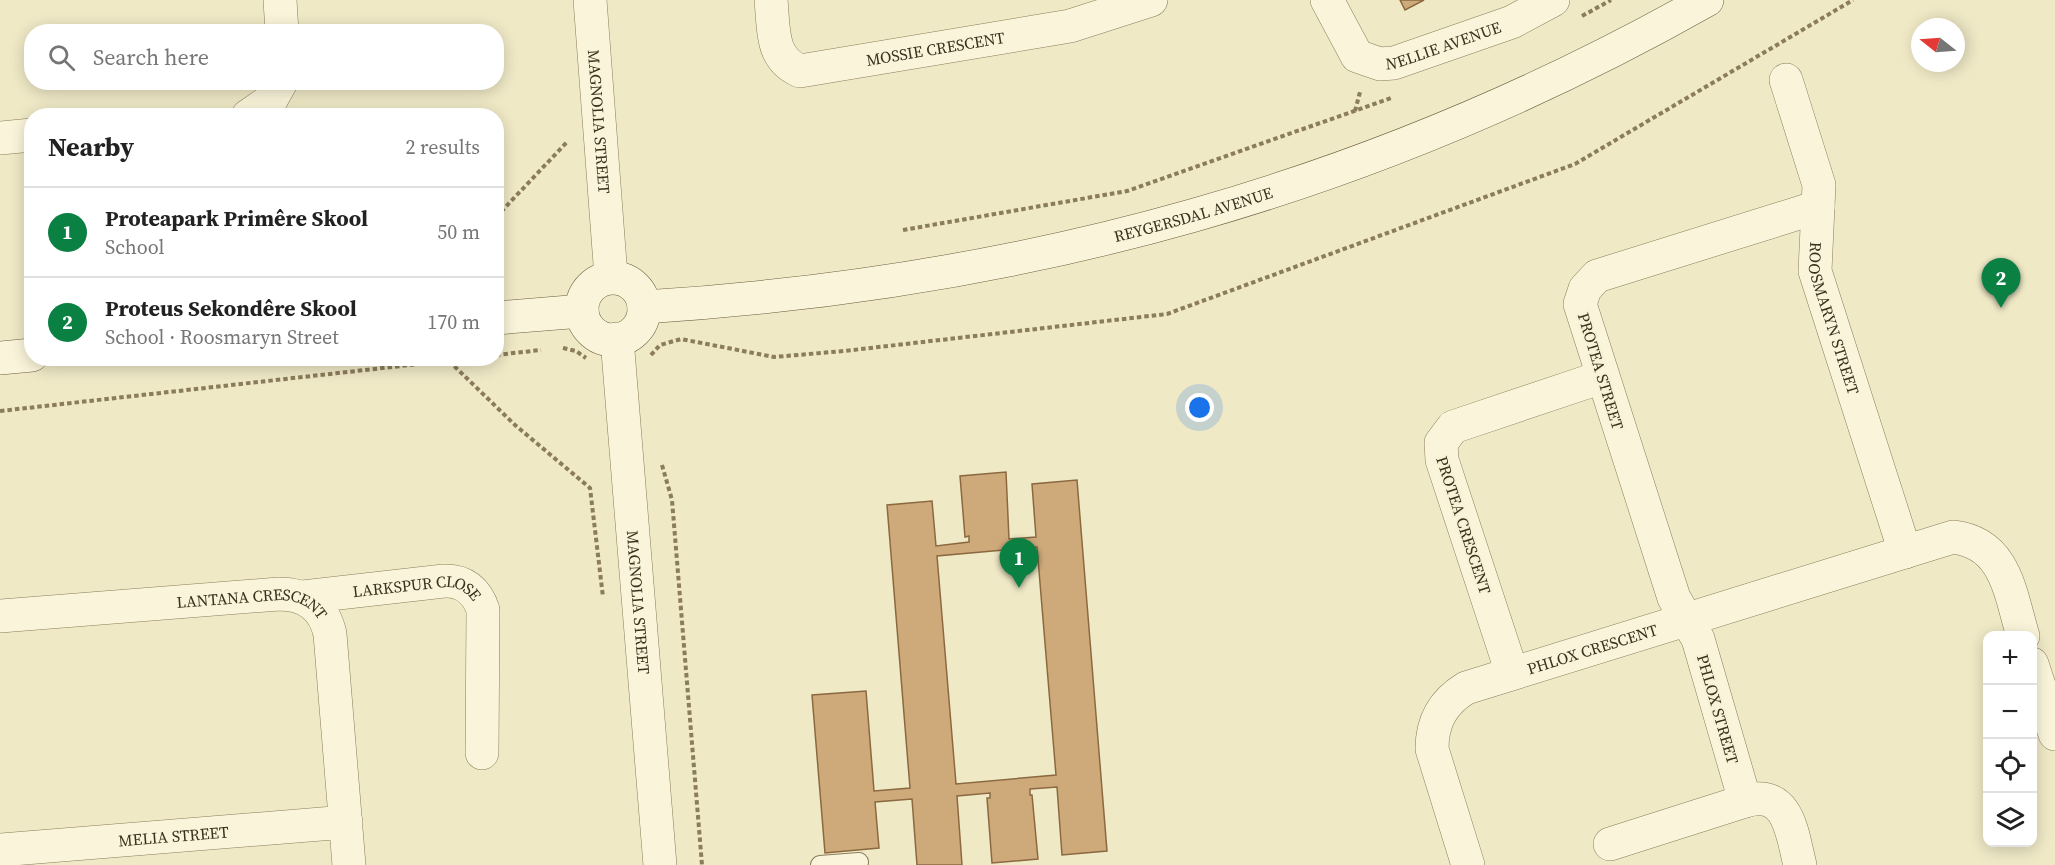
<!DOCTYPE html>
<meta charset="utf-8">
<style>
:root{--surface:#fff;--page:#f6f6f6;--text:#222;--muted:#767676;--line:#e0e0e0;--accent:#0b8043}
body{margin:0;font-family:"Source Serif 4",serif;background:var(--page);color:var(--text)}
.controls{position:absolute;right:18px;bottom:18px;display:grid;overflow:hidden;border-radius:12px;box-shadow:0 3px 15px #0003}
.controls button{width:54px;height:54px;display:grid;place-items:center;padding:0;border:0;border-bottom:2px solid var(--line);background:var(--surface);color:var(--text);font:30px sans-serif}
.compass{position:absolute;left:1911px;top:18px;width:54px;height:54px;border-radius:50%;background:var(--surface);box-shadow:0 3px 15px #0003;rotate:287deg}
.you{position:absolute;left:1200px;top:408px;width:21px;height:21px;margin:-15px;border:4px solid #fff;border-radius:50%;background:#1a73e8;box-shadow:0 0 0 9px #1a73e833}
.badge{display:grid;place-items:center;width:39px;height:39px;border-radius:50%;background:var(--accent);color:#fff;font-size:20px;font-weight:700}
.pin{position:absolute;translate:-50% -50px;filter:drop-shadow(0 2px 3px #0008)}
.pin::after{content:'';position:absolute;top:32px;width:21px;height:18px;background:inherit;clip-path:polygon(0 0,100% 0,50% 100%)}
.list{margin:0;padding:0;list-style:none}
h2{display:flex;justify-content:space-between;align-items:center;height:78px;margin:0;padding:0 24px;font-size:26px}
h2 small{font-size:20px;font-weight:400;color:var(--muted)}
.list li{display:grid;grid-template-columns:39px 1fr auto;gap:18px;align-items:center;box-sizing:border-box;height:90px;padding:0 24px;border-top:2px solid var(--line)}
.list b{display:block;font-size:22px;white-space:nowrap}
.list p{margin:0;font-size:20px;white-space:nowrap;color:var(--muted)}
.list em{font-size:20px;font-style:normal;color:var(--muted)}
.icon{flex:none;width:33px;height:33px;fill:none;stroke:currentColor;stroke-width:2;stroke-linecap:round;stroke-linejoin:round}
.map{position:relative;flex:none;width:2055px;height:865px;overflow:hidden}
.search{position:absolute;background:var(--surface);box-shadow:0 3px 15px #0003;left:24px;top:24px;width:480px;height:66px;display:flex;align-items:center;gap:15px;box-sizing:border-box;padding:0 21px;border-radius:24px;color:var(--muted);font-size:22px}
.panel{position:absolute;background:var(--surface);box-shadow:0 3px 15px #0003;left:24px;top:108px;width:480px;height:258px;border-radius:24px}
.map>svg:first-child{display:block}
.building{fill:#ceaa7b;stroke:#8b6940;stroke-width:1.5;fill-rule:evenodd}
.lines{fill:none;stroke-linecap:round;stroke-linejoin:round}
.service-casing{stroke:#8b7c5b;stroke-width:20}
.minor-casing{stroke:#8b7c5b;stroke-width:34}
.secondary-casing{stroke:#6d5d3e;stroke-width:34}
.path{stroke:#8b7c5b;stroke-width:4;stroke-dasharray:4.5 3;stroke-linecap:butt}
.service{stroke:#faf5da;stroke-width:18}
.minor{stroke:#faf5da;stroke-width:33}
.secondary{stroke:#faf5da;stroke-width:33}
.labels{text-anchor:middle;dominant-baseline:central;stroke-width:4.5;stroke-linejoin:round;paint-order:stroke}
.street-label{font-size:16px;fill:#3b311f;stroke:#f7f2d6}
</style>
<div class="map">
<svg width="2055" height="865" viewBox="0 0 2055 865">
<rect width="100%" height="100%" fill="#efe9c6"/>
<g class="building">
<path d="M1400,0H1424L1405,10Z"/>
<path d="M1006,472L1009,539L1036,537L1032,484L1077,480L1107,851L1062,855L1057,787L1030,789V795H1032L1038,859L992,863L987,798H990V793L957,796L962,865H917L912,799L875,802L879,848L825,853L812,695L866,691L874,791L910,788L887,505L932,501L936,546L969,542V536L965,537L960,476ZM1037,547L1056,775L956,784L937,556Z"/>
</g>
<g class="lines">
<g class="service-casing">
<path id="service" d="M820,865L859,862"/>
</g>
<g class="minor-casing">
<g id="minor">
<path d="M280,0L282,32"/>
<path id="s1" d="M590,0L611,277"/>
<path id="s2" d="M771,0C774,29 770,58 800,71L1070,26L1151,0"/>
<path id="s3" d="M1327,0L1357,56L1380,64L1394,63L1512,22L1553,0"/>
<path id="s4" d="M1786,80L1819,185L1815,271L1905,552"/>
<path d="M248,116L271,100L281,82"/>
<path d="M0,138L32,135"/>
<path id="s5" d="M617,339L660,865"/>
<path id="s6" d="M303,597L444,581C464,580 477,591 483,610L482,753"/>
<path id="s7" d="M0,616L279,594C306,594 324,607 330,634L349,865"/>
<path d="M2032,664L2055,734"/>
<path d="M1512,673L1442,460L1441,443L1453,427L1602,377"/>
<path d="M1745,801L1698,639L1674,598L1580,304L1585,289L1597,276L1818,207"/>
<path d="M1610,844L1745,801C1789,788 1792,834 1800,865"/>
<path id="s8" d="M0,850L346,822"/>
<path id="s9" d="M1468,865L1432,749C1432,721 1443,702 1466,688L1953,537C2006,543 2010,593 2023,636"/>
</g>
</g>
<g class="secondary-casing">
<g id="secondary">
<circle cx="613" cy="309" r="31"/>
<path id="s10" d="M644,307C1026,283 1373,189 1707,0"/>
<path d="M496,318L582,311"/>
<path d="M0,358L32,355"/>
</g>
</g>
<g class="path">
<path d="M1582,16L1611,0"/>
<path d="M1355,111L1360,92"/>
<path d="M496,217L568,141"/>
<path d="M903,230L1127,191L1391,98"/>
<path d="M563,348L576,351L586,358"/>
<path d="M496,355L541,350"/>
<path d="M651,355L660,345L681,339L774,357L844,351L1167,314L1575,164L1853,0"/>
<path d="M449,361L515,425L590,488L603,597"/>
<path d="M0,411L472,358"/>
<path d="M662,465L672,500L702,865"/>
</g>
<use href="#service" class="service"/>
<use href="#minor" class="minor"/>
<use href="#secondary" class="secondary"/>
</g>
<g class="labels">
<g class="street-label">
<text stroke="none"><textPath href="#s3" startOffset="154">NELLIE AVENUE</textPath></text>
<text stroke="none"><textPath href="#s2" startOffset="219">MOSSIE CRESCENT</textPath></text>
<text stroke="none"><textPath href="#s1" startOffset="122">MAGNOLIA STREET</textPath></text>
<text stroke="none"><textPath href="#s10" startOffset="558">REYGERSDAL AVENUE</textPath></text>
<text stroke="none"><textPath href="#s4" startOffset="246">ROOSMARYN STREET</textPath></text>
<text transform="translate(1601 371) rotate(73)">PROTEA STREET</text>
<text transform="translate(1464 525) rotate(72)">PROTEA CRESCENT</text>
<text stroke="none"><textPath href="#s6" startOffset="116">LARKSPUR CLOSE</textPath></text>
<text stroke="none"><textPath href="#s5" startOffset="264">MAGNOLIA STREET</textPath></text>
<text stroke="none"><textPath href="#s7" startOffset="255">LANTANA CRESCENT</textPath></text>
<text stroke="none"><textPath href="#s9" startOffset="327">PHLOX CRESCENT</textPath></text>
<text transform="translate(1718 709) rotate(74)">PHLOX STREET</text>
<text stroke="none"><textPath href="#s8" startOffset="174">MELIA STREET</textPath></text>
</g>
</g>
</svg>
<div class="controls">
<button>+</button>
<button>−</button>
<button><svg class="icon" aria-label="locate" viewBox="0 0 24 24"><circle cx="12" cy="12" r="6"/><path d="M12 2v4M12 18v4M2 12h4M18 12h4"/></svg></button>
<button><svg class="icon" aria-label="layers" viewBox="0 0 24 24"><path d="M12 4l9 5-9 5-9-5zM3 14l9 5 9-5"/></svg></button>
</div>
<svg class="compass" viewBox="-18 -18 36 36"><path d="M0-13l5 13h-10z" fill="#e53935"/><path d="M0 13l5-13h-10z" fill="#767676"/></svg>
<div class="you"></div>
<div class="pin badge" style="left:1019px;top:588px">1</div>
<div class="pin badge" style="left:2001px;top:308px">2</div>
<div class="search"><svg class="icon" aria-label="search" viewBox="0 0 24 24"><circle cx="10" cy="10" r="6"/><path d="M15 15l6 6"/></svg>Search here</div>
<section class="panel">
<h2>Nearby<small>2 results</small></h2>
<ul class="list">
<li><span class="badge">1</span><div><b>Proteapark Primêre Skool</b><p>School</p></div><em>50 m</em></li>
<li><span class="badge">2</span><div><b>Proteus Sekondêre Skool</b><p>School · Roosmaryn Street</p></div><em>170 m</em></li>
</ul>
</section>
</div>
